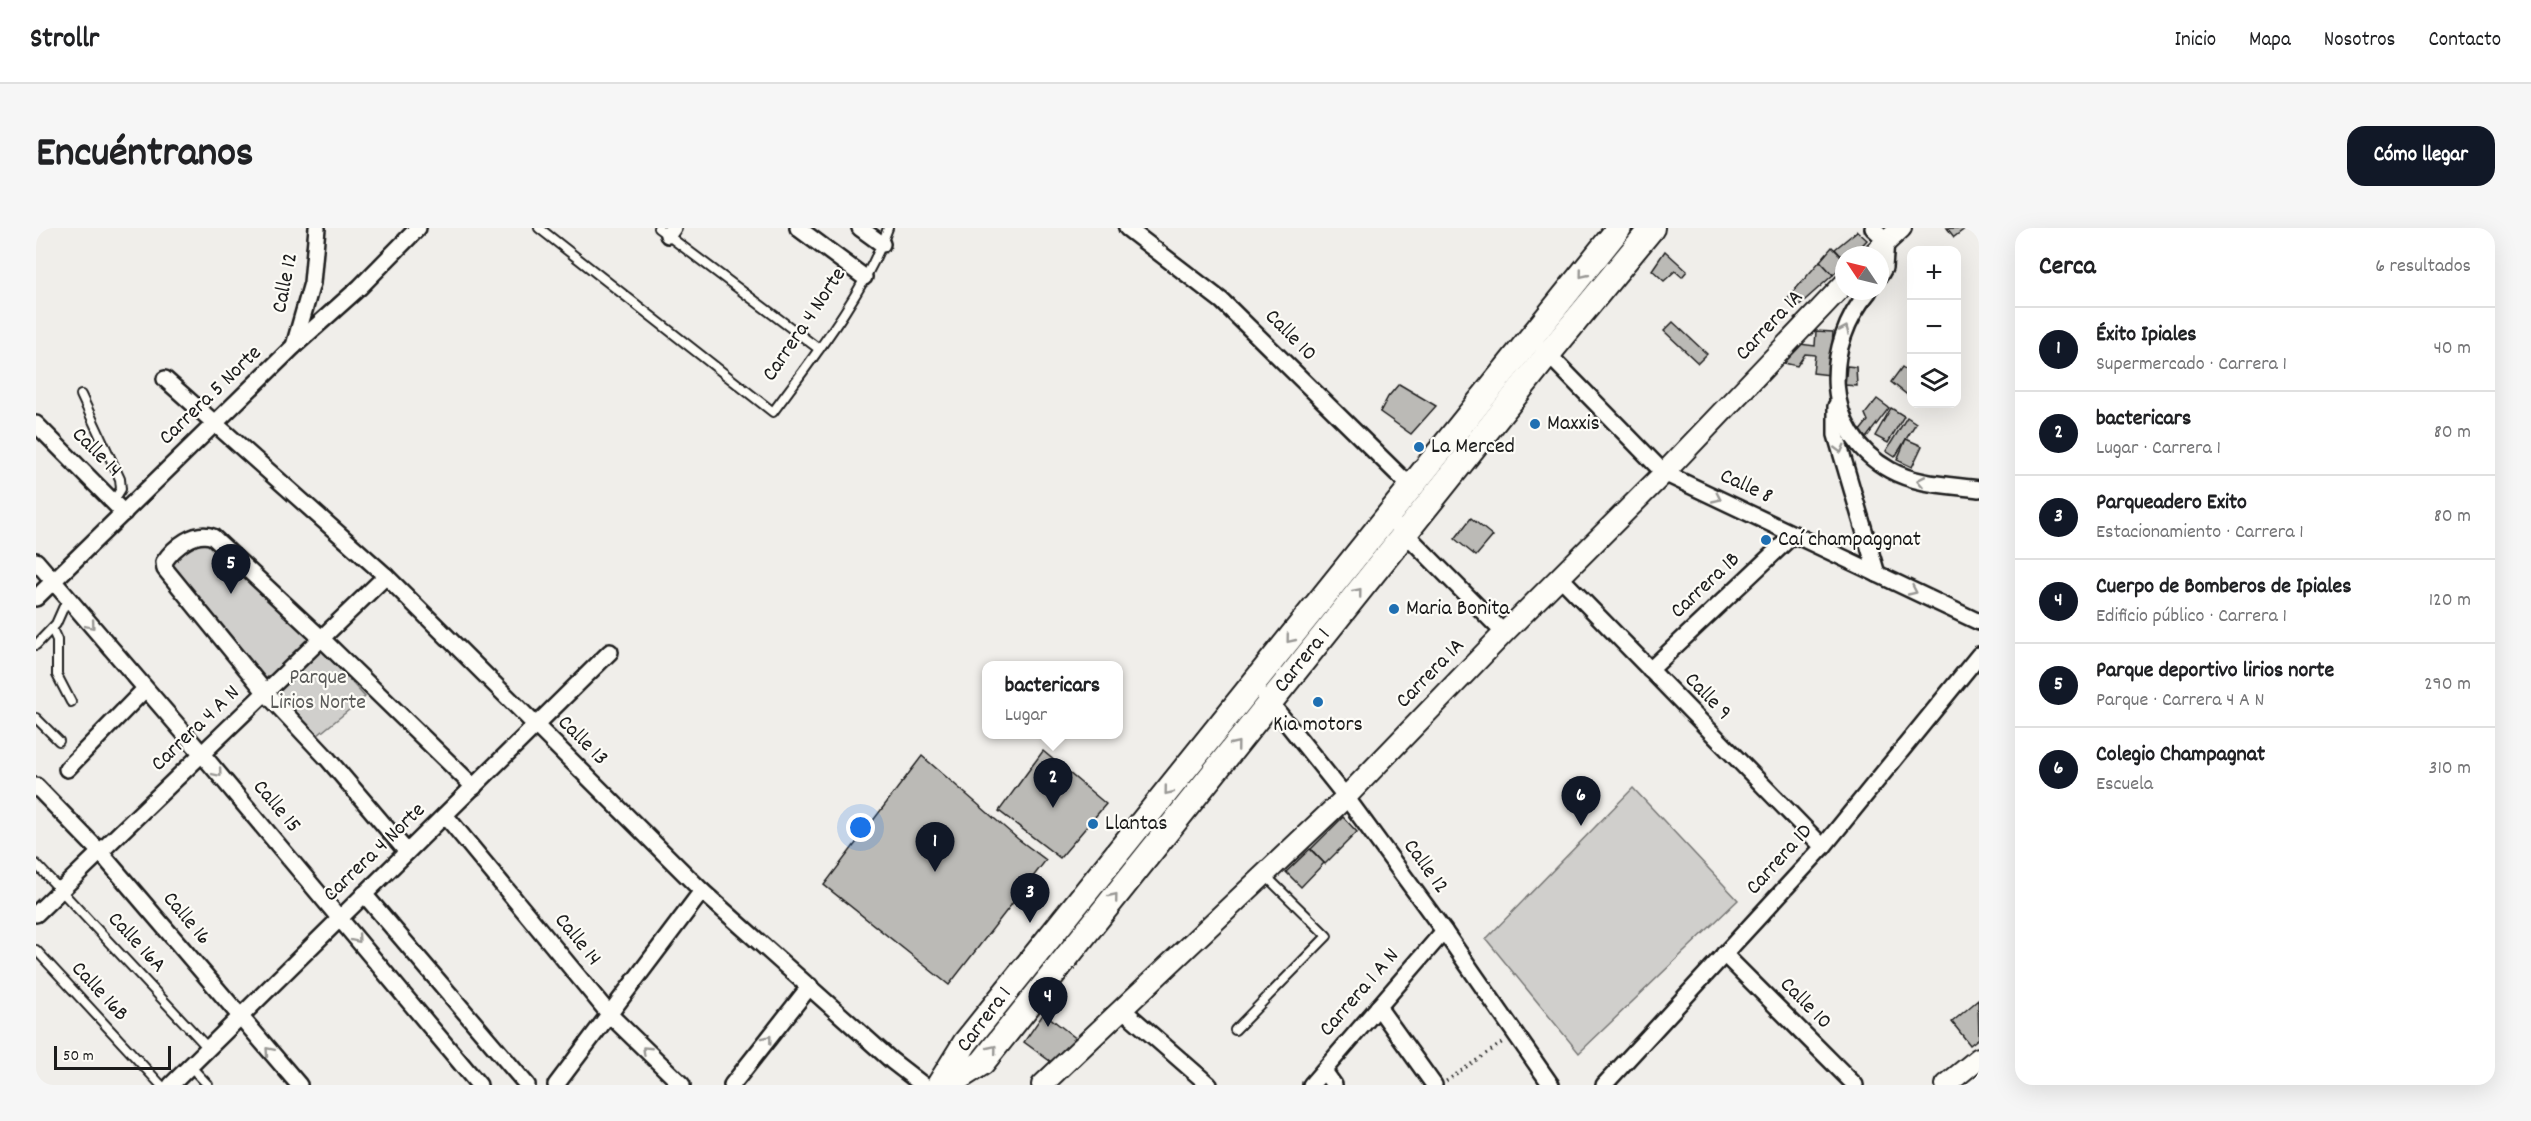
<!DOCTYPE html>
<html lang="es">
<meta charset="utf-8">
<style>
:root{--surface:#fff;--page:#f6f6f6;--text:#202124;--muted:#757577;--line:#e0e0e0;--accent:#111827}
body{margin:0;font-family:Dekko,sans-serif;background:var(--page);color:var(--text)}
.controls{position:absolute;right:18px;top:18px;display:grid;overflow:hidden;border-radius:12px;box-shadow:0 6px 24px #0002}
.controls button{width:54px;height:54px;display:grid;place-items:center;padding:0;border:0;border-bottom:2px solid var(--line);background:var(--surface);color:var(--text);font:30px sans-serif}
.compass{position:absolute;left:1799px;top:18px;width:54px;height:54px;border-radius:50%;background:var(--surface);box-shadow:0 6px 24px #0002;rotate:305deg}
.scale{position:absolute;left:18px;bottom:15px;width:117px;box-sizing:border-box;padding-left:6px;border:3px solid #1c1c1c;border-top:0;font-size:16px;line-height:21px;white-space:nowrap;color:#1c1c1c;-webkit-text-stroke:4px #fdfcf7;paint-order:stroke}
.you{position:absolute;left:825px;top:600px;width:21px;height:21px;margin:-15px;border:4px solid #fff;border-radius:50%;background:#1a73e8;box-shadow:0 0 0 9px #1a73e833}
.badge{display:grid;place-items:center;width:39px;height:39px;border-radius:50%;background:var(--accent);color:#fff;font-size:20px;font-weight:700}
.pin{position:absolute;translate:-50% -50px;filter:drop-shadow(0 2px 3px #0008)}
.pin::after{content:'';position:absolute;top:32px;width:21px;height:18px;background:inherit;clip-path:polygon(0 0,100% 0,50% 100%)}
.popup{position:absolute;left:946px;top:433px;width:141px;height:78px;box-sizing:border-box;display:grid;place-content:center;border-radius:12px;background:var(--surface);filter:drop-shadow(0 2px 4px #0005);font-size:20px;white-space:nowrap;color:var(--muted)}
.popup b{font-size:22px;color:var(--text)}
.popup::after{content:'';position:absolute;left:50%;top:100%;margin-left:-12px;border:12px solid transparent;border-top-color:var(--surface)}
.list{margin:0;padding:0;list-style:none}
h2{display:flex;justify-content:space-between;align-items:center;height:78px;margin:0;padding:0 24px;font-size:26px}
h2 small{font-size:20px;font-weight:400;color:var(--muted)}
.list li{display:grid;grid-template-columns:39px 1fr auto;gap:18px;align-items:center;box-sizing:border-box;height:84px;padding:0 24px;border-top:2px solid var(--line)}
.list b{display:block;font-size:22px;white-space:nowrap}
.list p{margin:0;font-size:20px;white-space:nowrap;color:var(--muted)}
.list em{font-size:20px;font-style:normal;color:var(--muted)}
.icon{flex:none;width:33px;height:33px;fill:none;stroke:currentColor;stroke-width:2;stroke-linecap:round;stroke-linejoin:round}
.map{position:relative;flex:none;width:1943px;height:857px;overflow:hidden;border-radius:18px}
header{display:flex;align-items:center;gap:36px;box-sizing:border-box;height:84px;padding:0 30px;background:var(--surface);border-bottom:2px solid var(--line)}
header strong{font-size:28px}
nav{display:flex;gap:33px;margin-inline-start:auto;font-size:21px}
.intro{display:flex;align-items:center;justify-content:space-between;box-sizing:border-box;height:144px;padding:0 36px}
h1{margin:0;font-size:42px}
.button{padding:15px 27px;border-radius:18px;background:var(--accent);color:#fff;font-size:21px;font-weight:700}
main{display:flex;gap:36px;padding:0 36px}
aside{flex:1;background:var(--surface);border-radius:18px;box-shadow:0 6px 24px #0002}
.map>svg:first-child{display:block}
.green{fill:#d0cfcc;stroke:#767674;stroke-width:1.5}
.building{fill:#bbbab6;stroke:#1c1c1c;stroke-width:1.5}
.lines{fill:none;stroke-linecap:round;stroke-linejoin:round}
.service-casing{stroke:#1c1c1c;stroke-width:12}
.minor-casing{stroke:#1c1c1c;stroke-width:20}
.tertiary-casing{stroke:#1c1c1c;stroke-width:24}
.primary-casing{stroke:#1c1c1c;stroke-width:28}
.path{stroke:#1c1c1c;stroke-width:3;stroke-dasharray:1.5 4.5;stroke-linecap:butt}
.service{stroke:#fdfcf7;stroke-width:8}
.minor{stroke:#fdfcf7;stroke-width:15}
.tertiary{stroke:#fdfcf7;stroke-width:20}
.primary{stroke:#fdfcf7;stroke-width:24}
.oneway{stroke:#989794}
.poi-dot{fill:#1f6fb2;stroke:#fdfcf7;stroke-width:2}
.labels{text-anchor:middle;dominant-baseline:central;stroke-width:4.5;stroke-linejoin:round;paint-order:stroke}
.street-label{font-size:22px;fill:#1c1c1c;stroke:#fdfcf7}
.poi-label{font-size:22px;fill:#1c1c1c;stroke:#fdfcf7;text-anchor:start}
.park-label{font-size:22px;fill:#5b5b5a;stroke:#fdfcf7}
</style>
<header>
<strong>Strollr</strong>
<nav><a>Inicio</a><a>Mapa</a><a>Nosotros</a><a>Contacto</a></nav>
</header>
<div class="intro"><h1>Encuéntranos</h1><a class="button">Cómo llegar</a></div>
<main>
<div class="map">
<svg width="1943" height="857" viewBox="0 0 1943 857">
<rect width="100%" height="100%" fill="#f0eeea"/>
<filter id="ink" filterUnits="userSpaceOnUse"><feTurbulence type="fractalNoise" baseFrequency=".0167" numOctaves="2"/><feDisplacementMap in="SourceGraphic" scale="12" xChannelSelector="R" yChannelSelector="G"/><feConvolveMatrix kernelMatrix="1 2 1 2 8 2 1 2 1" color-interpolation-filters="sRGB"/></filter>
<g filter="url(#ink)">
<g class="green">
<path d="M161,310H169L280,415L329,469L282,507C228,452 180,394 134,333Z"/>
<path d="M1597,560L1702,672L1543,825L1450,711Z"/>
</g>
<g class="building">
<path d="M1911,0H1930L1918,9Z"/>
<path d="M1821,3L1831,12L1817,27H1808V31L1799,21Z"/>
<path d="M1796,19L1808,31V36L1797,47L1784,33Z"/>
<path d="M1629,23L1651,43L1646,49L1639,43L1628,53L1616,42Z"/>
<path d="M1784,33L1797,47L1760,80L1751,71Z"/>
<path d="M1637,94L1671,126L1662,135L1628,103Z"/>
<path d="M1780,103L1797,104L1794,147L1777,145L1779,127L1769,126L1761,138L1748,135L1764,116L1779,118Z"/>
<path d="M1811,138L1820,139L1821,158L1809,157Z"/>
<path d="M1866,139L1876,146L1874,169L1855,154Z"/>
<path d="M1363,156L1400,178L1375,206L1344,184L1352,169Z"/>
<path d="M1841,171L1853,180L1830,210L1823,204L1832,193L1829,186Z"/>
<path d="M1855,180L1868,188L1852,215L1839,208Z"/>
<path d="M1871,189L1880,195L1859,229L1850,223Z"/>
<path d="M1870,211L1886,218L1876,239L1861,232Z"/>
<path d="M1435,290L1457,308L1440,328L1419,311Z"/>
<path d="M1007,523L1070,576L1024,630L963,583Z"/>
<path d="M886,528L982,611L1010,632L913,757L788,657Z"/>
<path d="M1307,589L1321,604L1289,636L1275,621Z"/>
<path d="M1274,621L1288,635L1265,659L1250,644Z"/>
<path d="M1942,772L1943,810L1934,817L1916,794Z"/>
<path d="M1008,785L1042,812L1018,836L988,814Z"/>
</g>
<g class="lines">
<g class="service-casing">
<g id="service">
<path d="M503,0L737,184C776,131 830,63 852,0"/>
<path d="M622,0L783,121"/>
<path d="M45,167L84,251L85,261L77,274"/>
<path d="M16,401L21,412V447L35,474"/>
<path d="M0,417L20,396L32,369"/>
<path d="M0,490L23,513"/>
<path d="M0,636L172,820"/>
<path d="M0,722L125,857"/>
<path d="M1199,802L1291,708L1229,647"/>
<path d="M154,838L172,857"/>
</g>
</g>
<g class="minor-casing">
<g id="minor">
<path d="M762,0L828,49"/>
<path d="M824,0L846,16"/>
<path d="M1091,0L1186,73L1376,260"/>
<path d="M1837,0L1850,12L1848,40L1844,47"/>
<path d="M632,7L637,0"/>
<path d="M1833,63C1787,117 1785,204 1854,242C1881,257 1913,257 1943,261"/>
<path d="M258,118L276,55L281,0"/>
<path d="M1507,121L1628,245L1943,394"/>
<path d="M129,151L350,348L666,663L856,833L887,857"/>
<path d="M1800,178V207L1841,346"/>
<path d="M0,196L88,285"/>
<path d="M1363,299L1468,405"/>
<path d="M0,333L166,526L443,857"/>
<path d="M1524,349L1787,619"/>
<path d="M0,370L258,118L324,59L382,0"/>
<path d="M1614,442L1758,306"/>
<path d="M1229,468L1310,569L1408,703L1515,857"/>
<path d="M31,541L109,461"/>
<path d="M0,558L64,624L263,857"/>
<path d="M409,587L574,787L646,857"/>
<path d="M371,624L291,530L230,465L129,341L128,334C138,319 159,302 177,309L286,411L438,559"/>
<path d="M328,666L491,857"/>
<path d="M0,686L350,348"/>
<path d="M1688,726L1819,857"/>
<path d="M1342,779L1398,857"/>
<path d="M1085,780L1173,857"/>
<path d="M1288,843L1298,857"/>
<path d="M135,857L574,424"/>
<path d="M520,857L666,663"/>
<path d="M696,857L774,758"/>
<path d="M1275,857L1408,703"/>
<path d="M1568,857L1787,619L1943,427"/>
</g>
</g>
<g class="tertiary-casing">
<g id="tertiary">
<path d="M1836,27L1865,0"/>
<path d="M1006,857L1310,569L1468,405L1628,245L1808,56"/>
<path d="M1910,857L1943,830"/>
</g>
</g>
<g class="primary-casing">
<g id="primary">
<path d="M903,857L929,815L1583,0"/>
<path d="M911,857L946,835L1513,125L1616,0"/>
</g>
</g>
<path class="path" d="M1410,853L1467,814"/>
<use href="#service" class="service"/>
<use href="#minor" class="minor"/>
<use href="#tertiary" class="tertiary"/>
<use href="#primary" class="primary"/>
</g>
<defs><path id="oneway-chevron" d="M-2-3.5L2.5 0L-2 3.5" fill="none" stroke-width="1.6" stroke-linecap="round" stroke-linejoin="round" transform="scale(1.5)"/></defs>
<g class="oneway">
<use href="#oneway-chevron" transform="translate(1547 46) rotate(129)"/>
<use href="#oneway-chevron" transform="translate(1809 102) rotate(-66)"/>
<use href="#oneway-chevron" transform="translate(1804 221) rotate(75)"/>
<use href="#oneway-chevron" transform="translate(1885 253) rotate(-169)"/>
<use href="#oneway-chevron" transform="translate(1681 270) rotate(25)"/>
<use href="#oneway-chevron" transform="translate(1877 363) rotate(25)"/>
<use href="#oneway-chevron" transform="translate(1322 364) rotate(-51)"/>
<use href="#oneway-chevron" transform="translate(55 397) rotate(50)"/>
<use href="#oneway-chevron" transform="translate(1254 411) rotate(129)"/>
<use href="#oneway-chevron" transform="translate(1200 517) rotate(-51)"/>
<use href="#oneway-chevron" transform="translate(182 545) rotate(50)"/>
<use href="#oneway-chevron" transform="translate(1132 563) rotate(129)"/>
<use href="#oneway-chevron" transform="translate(1078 669) rotate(-51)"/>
<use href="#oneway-chevron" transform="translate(321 711) rotate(50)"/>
<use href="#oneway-chevron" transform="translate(732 811) rotate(-52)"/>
<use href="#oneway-chevron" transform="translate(957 821) rotate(-51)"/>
<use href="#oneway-chevron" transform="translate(610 822) rotate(-136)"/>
<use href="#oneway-chevron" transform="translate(233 823) rotate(-131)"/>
</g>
</g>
<g class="poi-dot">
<circle cx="1499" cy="196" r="6"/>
<circle cx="1383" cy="219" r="6"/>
<circle cx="1730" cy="312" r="6"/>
<circle cx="1358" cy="381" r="6"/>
<circle cx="1282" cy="474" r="6"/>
<circle cx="1057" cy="596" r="6"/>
</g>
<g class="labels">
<g class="street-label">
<text transform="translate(250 55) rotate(-79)">Calle 12</text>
<text transform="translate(769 97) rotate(-56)">Carrera 4 Norte</text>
<text transform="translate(1734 98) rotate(-47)">Carrera 1A</text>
<text transform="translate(1254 108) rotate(45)">Calle 10</text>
<text transform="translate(175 168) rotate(-44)">Carrera 5 Norte</text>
<text transform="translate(60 225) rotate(45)">Calle 14</text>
<text transform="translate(1710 259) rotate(25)">Calle 8</text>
<text transform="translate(1670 358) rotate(-43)">Carrera 1B</text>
<text transform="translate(1267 433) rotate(-51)">Carrera 1</text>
<text transform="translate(1395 446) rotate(-46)">Carrera 1A</text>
<text transform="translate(1671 469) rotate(46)">Calle 9</text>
<text transform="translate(160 501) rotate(-44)">Carrera 4 A N</text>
<text transform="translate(546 513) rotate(45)">Calle 13</text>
<text transform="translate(240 579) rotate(50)">Calle 15</text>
<text transform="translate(339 625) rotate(-44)">Carrera 4 Norte</text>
<text transform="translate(1744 632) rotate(-48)">Carrera 1D</text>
<text transform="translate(1389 639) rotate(54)">Calle 12</text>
<text transform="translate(150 691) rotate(50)">Calle 16</text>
<text transform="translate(541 712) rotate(51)">Calle 14</text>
<text transform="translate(100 715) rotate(47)">Calle 16A</text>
<text transform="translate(63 764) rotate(47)">Calle 16B</text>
<text transform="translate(1324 765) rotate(-49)">Carrera 1 A N</text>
<text transform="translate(1769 776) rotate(45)">Calle 10</text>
<text transform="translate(949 792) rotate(-53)">Carrera 1</text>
</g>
<g class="poi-label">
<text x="1511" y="196">Maxxis</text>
<text x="1395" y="219">La Merced</text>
<text x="1742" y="312">Caí champaggnat</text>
<text x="1370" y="381">Maria Bonita</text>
<text x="1282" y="497" text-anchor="middle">Kia motors</text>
<text x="1069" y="596">Llantas</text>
</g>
<g class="park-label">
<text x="282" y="450">Parque<tspan x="282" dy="25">Lirios Norte</tspan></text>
</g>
</g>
</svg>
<div class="controls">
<button>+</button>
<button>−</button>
<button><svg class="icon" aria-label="layers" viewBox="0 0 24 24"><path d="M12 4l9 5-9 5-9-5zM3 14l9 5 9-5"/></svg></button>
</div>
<svg class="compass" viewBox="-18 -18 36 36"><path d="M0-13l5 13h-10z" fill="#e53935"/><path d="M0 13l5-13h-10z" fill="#757577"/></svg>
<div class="scale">50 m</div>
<div class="you"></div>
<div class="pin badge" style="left:899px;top:644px">1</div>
<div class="pin badge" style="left:1017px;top:580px">2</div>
<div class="popup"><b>bactericars</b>Lugar</div>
<div class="pin badge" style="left:994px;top:695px">3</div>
<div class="pin badge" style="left:1012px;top:799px">4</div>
<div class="pin badge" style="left:195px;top:366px">5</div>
<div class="pin badge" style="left:1545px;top:598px">6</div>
</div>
<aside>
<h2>Cerca<small>6 resultados</small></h2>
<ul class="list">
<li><span class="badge">1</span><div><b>Éxito Ipiales</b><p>Supermercado · Carrera 1</p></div><em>40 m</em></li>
<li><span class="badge">2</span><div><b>bactericars</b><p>Lugar · Carrera 1</p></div><em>80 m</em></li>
<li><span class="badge">3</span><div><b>Parqueadero Exito</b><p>Estacionamiento · Carrera 1</p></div><em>80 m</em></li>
<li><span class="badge">4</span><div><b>Cuerpo de Bomberos de Ipiales</b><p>Edificio público · Carrera 1</p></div><em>120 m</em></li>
<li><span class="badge">5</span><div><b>Parque deportivo lirios norte</b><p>Parque · Carrera 4 A N</p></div><em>290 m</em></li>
<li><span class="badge">6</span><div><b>Colegio Champagnat</b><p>Escuela</p></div><em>310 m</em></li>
</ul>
</aside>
</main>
